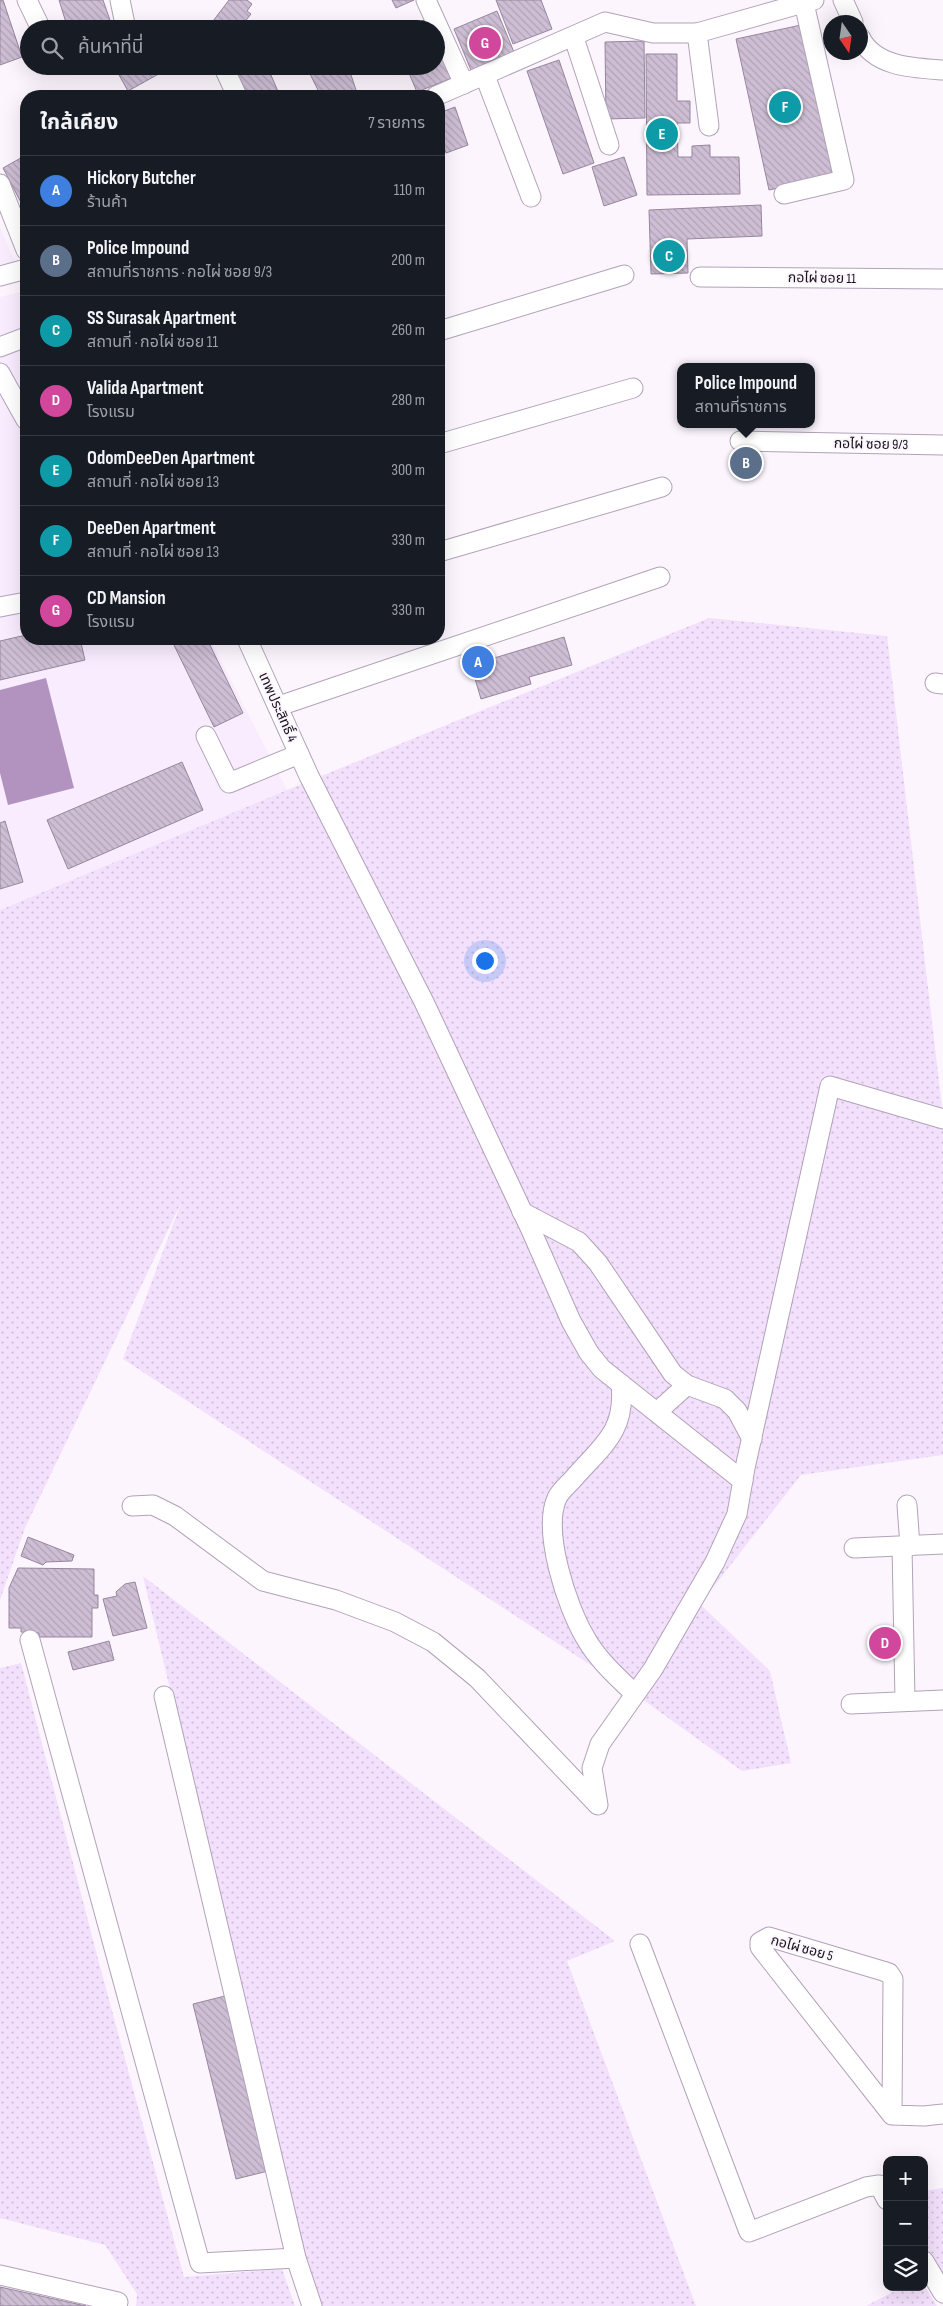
<!DOCTYPE html>
<html lang="th">
<meta charset="utf-8">
<style>
:root{--surface:#171b24;--page:#242831;--text:#f1f3f6;--muted:#9ea1a6;--line:#363941;--accent:#0f766e}
body{margin:0;font-family:"Sofia Sans Condensed","Noto Sans Thai",sans-serif;background:var(--page);color:var(--text)}
.controls{position:absolute;right:15px;bottom:15px;display:grid;overflow:hidden;border-radius:10px;box-shadow:0 5px 20px #0002}
.controls button{width:45px;height:45px;display:grid;place-items:center;padding:0;border:0;border-bottom:1px solid var(--line);background:var(--surface);color:var(--text);font:25px sans-serif}
.compass{position:absolute;left:823px;top:15px;width:45px;height:45px;border-radius:50%;background:var(--surface);box-shadow:0 5px 20px #0002;rotate:167deg}
.you{position:absolute;left:484px;top:960px;width:18px;height:18px;margin:-12px;border:4px solid #fff;border-radius:50%;background:#1a73e8;box-shadow:0 0 0 8px #1a73e833}
.badge{display:grid;place-items:center;width:32px;height:32px;border-radius:50%;background:var(--accent);color:#fff;font-size:16px;font-weight:700}
.pin{position:absolute;translate:-50% -50%;border:2px solid #fff;box-shadow:0 1px 5px #0006}
.popup{position:absolute;left:677px;top:363px;width:138px;height:65px;box-sizing:border-box;display:grid;place-content:center;border-radius:10px;background:var(--surface);filter:drop-shadow(0 1px 4px #0005);font-size:16px;white-space:nowrap;color:var(--muted)}
.popup b{font-size:19px;color:var(--text)}
.popup::after{content:'';position:absolute;left:50%;top:100%;margin-left:-10px;border:10px solid transparent;border-top-color:var(--surface)}
.list{margin:0;padding:0;list-style:none}
h2{display:flex;justify-content:space-between;align-items:center;height:65px;margin:0;padding:0 20px;font-size:21px}
h2 small{font-size:16px;font-weight:400;color:var(--muted)}
.list li{display:grid;grid-template-columns:32px 1fr auto;gap:15px;align-items:center;box-sizing:border-box;height:70px;padding:0 20px;border-top:1px solid var(--line)}
.list b{display:block;font-size:19px;white-space:nowrap}
.list p{margin:0;font-size:16px;white-space:nowrap;color:var(--muted)}
.list em{font-size:16px;font-style:normal;color:var(--muted)}
.icon{flex:none;width:28px;height:28px;fill:none;stroke:currentColor;stroke-width:2;stroke-linecap:round;stroke-linejoin:round}
.map{position:relative;flex:none;width:943px;height:2306px;overflow:hidden}
.search{position:absolute;background:var(--surface);box-shadow:0 5px 20px #0002;left:20px;top:20px;width:425px;height:55px;display:flex;align-items:center;gap:12px;box-sizing:border-box;padding:0 18px;border-radius:28px;color:var(--muted);font-size:19px}
.panel{position:absolute;background:var(--surface);box-shadow:0 5px 20px #0002;left:20px;top:90px;width:425px;height:555px;border-radius:20px}
.map>svg:first-child{display:block}
.built{fill:#f8ecfe}
.grass{fill:url(#grass-dots)}
.water{fill:#b293c0}
.building{fill:url(#building-back-hatch);stroke:#96879c}
.lines{fill:none;stroke-linecap:round;stroke-linejoin:round}
.minor-casing{stroke:#b1a2b8;stroke-width:21}
.minor{stroke:#fff;stroke-width:19}
.labels{text-anchor:middle;dominant-baseline:central;stroke-width:4;stroke-linejoin:round;paint-order:stroke}
.street-label{font-size:14px;fill:#19141c;stroke:#fcf5fe}
</style>
<div class="map">
<svg width="943" height="2306" viewBox="0 0 943 2306">
<defs>
<pattern id="grass-dots" width="8" height="8" patternUnits="userSpaceOnUse" patternTransform="scale(1.25)"><rect width="8" height="8" fill="#f3e0fc"/><path d="M2 2h.1M6 6h.1" fill="none" stroke="#d0bfd7" stroke-width="1.8" stroke-linecap="round"/></pattern>
<pattern id="building-back-hatch" width="6" height="6" patternUnits="userSpaceOnUse" patternTransform="scale(1.25)"><rect width="6" height="6" fill="#cebed5"/><path d="M-1 5l2 2M0 0l6 6M5-1l2 2" fill="none" stroke="#b0a2b6"/></pattern>
</defs>
<rect width="100%" height="100%" fill="#fcf5fe"/>
<g class="built">
<path d="M0,227L17,267L0,271Z"/>
<path d="M25,291L26,639H210L287,790L0,910V297Z"/>
</g>
<g class="grass">
<path d="M709,618L887,636L943,1116V1455L801,1475L700,1604L770,1671L791,1763L742,1771L635,1694L123,1359L181,1203L25,1528L0,1600V910L287,790Z"/>
<path d="M143,1576L615,1941L567,1961L696,2306H321L308,2267Z"/>
<path d="M21,1663L98,1959L184,2277L282,2269L295,2306H136L137,2294L105,2245L0,2218V1668Z"/>
<path d="M943,2188V2277L924,2245V2191Z"/>
<path d="M924,2285L937,2306H866L902,2287H924Z"/>
</g>
<path class="water" d="M46,678L74,788L8,805L0,773V690Z"/>
<g class="building">
<path d="M0,0H3L22,57L0,65Z"/>
<path d="M59,0H103L112,26L104,29H68Z"/>
<path d="M229,0H247L252,4L247,11L251,14L239,29H215L210,25Z"/>
<path d="M392,0H414L396,8Z"/>
<path d="M496,0H541L552,29L513,44Z"/>
<path d="M497,11L516,57L473,75L454,29Z"/>
<path d="M427,19L431,29H403Z"/>
<path d="M801,25L833,176L769,190L736,39Z"/>
<path d="M436,41L452,78L417,92L406,66H436Z"/>
<path d="M644,41L645,118L606,119L605,42Z"/>
<path d="M646,54H677V101H690V123H677L678,157H692V146L710,145V157H739L740,194L647,195Z"/>
<path d="M559,60L594,163L563,174L527,71Z"/>
<path d="M114,66H173L128,91Z"/>
<path d="M257,66H267L280,96H245L236,75Z"/>
<path d="M323,66H348L358,96H321L309,72Z"/>
<path d="M455,107L468,145L446,153L439,133V113Z"/>
<path d="M26,155V212L3,168Z"/>
<path d="M624,157L637,195L604,206L592,167Z"/>
<path d="M761,205L762,236L687,239L688,273L651,274L649,210Z"/>
<path d="M26,635V639H80L85,660L0,680V641Z"/>
<path d="M564,637L572,665L529,677L531,684L481,699L471,665Z"/>
<path d="M171,639H207L243,713L214,727Z"/>
<path d="M182,762L203,810L68,869L47,820Z"/>
<path d="M5,821L23,882L0,889V823Z"/>
<path d="M28,1537L74,1555L72,1561L46,1562L43,1565L21,1556Z"/>
<path d="M18,1568L94,1569V1595H98V1608H92V1637H39V1633L21,1632V1628H9V1588Z"/>
<path d="M135,1582L147,1628L113,1636L103,1599L117,1596L116,1592L125,1584Z"/>
<path d="M109,1641L114,1660L73,1670L68,1652Z"/>
<path d="M225,1996L268,2171L236,2179L193,2004Z"/>
<path d="M0,2287L86,2306H0Z"/>
</g>
<g class="lines">
<g class="minor-casing">
<g id="minor">
<path d="M27,0L41,29"/>
<path d="M120,0L126,29"/>
<path d="M426,0L464,84"/>
<path d="M843,0L853,22"/>
<path d="M697,33L709,126"/>
<path d="M860,37C874,67 914,68 943,70"/>
<path d="M574,38L609,145"/>
<path d="M225,70L237,96"/>
<path d="M485,76L531,197"/>
<path d="M436,96L605,22L653,33H697L814,0"/>
<path d="M0,184L26,250"/>
<path d="M784,194L844,180L804,3"/>
<path d="M0,276L26,269"/>
<path d="M700,277L943,279"/>
<path d="M439,331L624,275"/>
<path d="M0,347L26,337"/>
<path d="M0,373L26,420"/>
<path d="M740,441L943,445"/>
<path d="M439,444L633,388"/>
<path d="M439,552L662,487"/>
<path d="M0,607L26,602"/>
<path d="M247,639L309,776L424,1002L531,1230L571,1321L589,1353L602,1369L743,1481"/>
<path d="M935,683L943,684"/>
<path d="M279,706L660,577"/>
<path d="M206,736L229,783L299,754"/>
<path d="M522,1212L579,1242L598,1263L673,1374L687,1385L725,1399L737,1411L752,1439"/>
<path d="M621,1384C626,1431 603,1445 574,1478C569,1484 560,1491 557,1498C542,1531 567,1607 585,1637C597,1659 617,1677 635,1694"/>
<path d="M657,1412L687,1385"/>
<path d="M907,1505L910,1546"/>
<path d="M132,1506L153,1505L175,1516L263,1581L336,1600L395,1622L433,1642L477,1678L597,1804"/>
<path d="M902,1546L905,1701"/>
<path d="M854,1548L943,1544"/>
<path d="M30,1640L200,2263L296,2258"/>
<path d="M164,1696L296,2258L312,2306"/>
<path d="M851,1704L943,1700"/>
<path d="M598,1805L592,1768L600,1744L653,1669L715,1562L737,1514L745,1468L830,1086L943,1119"/>
<path d="M640,1944L749,2232L866,2187L879,2185L887,2200"/>
<path d="M892,2115L893,1979L889,1973L883,1971L769,1937L760,1942V1947L892,2115L924,2116L943,2114"/>
<path d="M924,2261L943,2293"/>
<path d="M0,2275L118,2302L117,2306"/>
</g>
</g>
<use href="#minor" class="minor"/>
</g>
<g class="labels">
<g class="street-label">
<text transform="translate(822 278) rotate(1)">กอไผ่ ซอย 11</text>
<text transform="translate(871 444) rotate(1)">กอไผ่ ซอย 9/3</text>
<text transform="translate(278 707) rotate(66)">เทพประสิทธิ์ 4</text>
<text transform="translate(802 1948) rotate(15)">กอไผ่ ซอย 5</text>
</g>
</g>
</svg>
<div class="controls">
<button>+</button>
<button>−</button>
<button><svg class="icon" aria-label="layers" viewBox="0 0 24 24"><path d="M12 4l9 5-9 5-9-5zM3 14l9 5 9-5"/></svg></button>
</div>
<svg class="compass" viewBox="-18 -18 36 36"><path d="M0-13l5 13h-10z" fill="#e53935"/><path d="M0 13l5-13h-10z" fill="#9ea1a6"/></svg>
<div class="you"></div>
<div class="pin badge" style="left:478px;top:662px;background:#3f7fe0">A</div>
<div class="pin badge" style="left:746px;top:463px;background:#5c6f8a">B</div>
<div class="popup"><b>Police Impound</b>สถานที่ราชการ</div>
<div class="pin badge" style="left:669px;top:256px;background:#0f9aa8">C</div>
<div class="pin badge" style="left:885px;top:1643px;background:#d1479c">D</div>
<div class="pin badge" style="left:662px;top:134px;background:#0f9aa8">E</div>
<div class="pin badge" style="left:785px;top:107px;background:#0f9aa8">F</div>
<div class="pin badge" style="left:485px;top:43px;background:#d1479c">G</div>
<div class="search"><svg class="icon" aria-label="search" viewBox="0 0 24 24"><circle cx="10" cy="10" r="6"/><path d="M15 15l6 6"/></svg>ค้นหาที่นี่</div>
<section class="panel">
<h2>ใกล้เคียง<small>7 รายการ</small></h2>
<ul class="list">
<li><span class="badge" style="background:#3f7fe0">A</span><div><b>Hickory Butcher</b><p>ร้านค้า</p></div><em>110 m</em></li>
<li><span class="badge" style="background:#5c6f8a">B</span><div><b>Police Impound</b><p>สถานที่ราชการ · กอไผ่ ซอย 9/3</p></div><em>200 m</em></li>
<li><span class="badge" style="background:#0f9aa8">C</span><div><b>SS Surasak Apartment</b><p>สถานที่ · กอไผ่ ซอย 11</p></div><em>260 m</em></li>
<li><span class="badge" style="background:#d1479c">D</span><div><b>Valida Apartment</b><p>โรงแรม</p></div><em>280 m</em></li>
<li><span class="badge" style="background:#0f9aa8">E</span><div><b>OdomDeeDen Apartment</b><p>สถานที่ · กอไผ่ ซอย 13</p></div><em>300 m</em></li>
<li><span class="badge" style="background:#0f9aa8">F</span><div><b>DeeDen Apartment</b><p>สถานที่ · กอไผ่ ซอย 13</p></div><em>330 m</em></li>
<li><span class="badge" style="background:#d1479c">G</span><div><b>CD Mansion</b><p>โรงแรม</p></div><em>330 m</em></li>
</ul>
</section>
</div>
